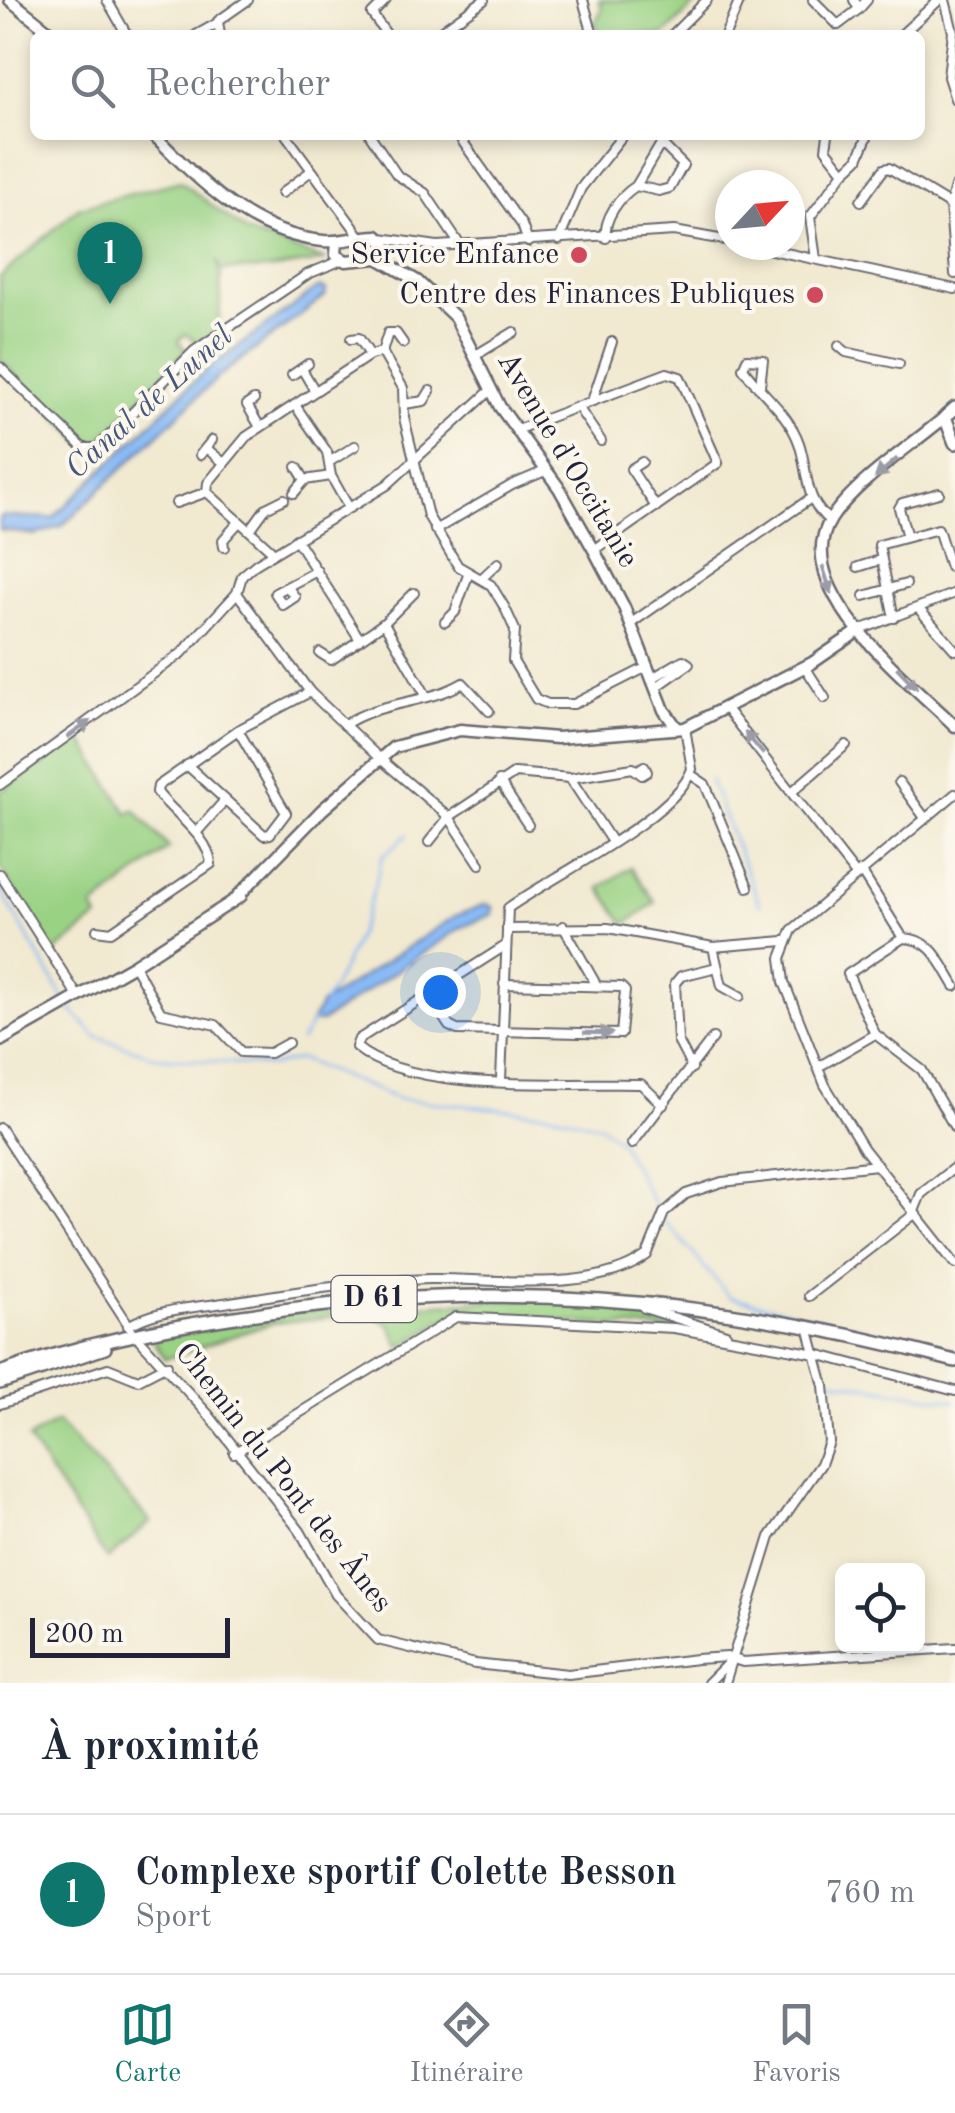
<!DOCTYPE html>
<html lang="fr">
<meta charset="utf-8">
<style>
:root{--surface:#fff;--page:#f2f2f3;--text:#1f2937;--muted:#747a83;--line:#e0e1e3;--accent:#0f766e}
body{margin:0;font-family:"Old Standard TT",serif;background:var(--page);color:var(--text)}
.controls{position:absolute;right:30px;bottom:30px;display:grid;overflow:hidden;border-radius:15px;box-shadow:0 5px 15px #0003}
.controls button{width:90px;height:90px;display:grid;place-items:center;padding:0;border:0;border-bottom:2px solid var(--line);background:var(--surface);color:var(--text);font:50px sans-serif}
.compass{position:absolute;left:715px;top:170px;width:90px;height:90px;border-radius:50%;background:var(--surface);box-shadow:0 5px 15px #0003;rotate:64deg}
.scale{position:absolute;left:30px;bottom:25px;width:200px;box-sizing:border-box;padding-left:10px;border:5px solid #22223b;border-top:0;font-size:28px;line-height:35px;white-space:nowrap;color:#22223b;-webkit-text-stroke:8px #fbf7ec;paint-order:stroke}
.you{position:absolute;left:440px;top:992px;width:35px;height:35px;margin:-25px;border:8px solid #fff;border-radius:50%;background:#1a73e8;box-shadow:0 0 0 15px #1a73e833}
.badge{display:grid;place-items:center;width:65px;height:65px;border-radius:50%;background:var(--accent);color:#fff;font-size:32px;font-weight:700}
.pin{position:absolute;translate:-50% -82px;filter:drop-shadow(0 2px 5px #0008)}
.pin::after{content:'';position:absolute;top:52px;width:35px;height:30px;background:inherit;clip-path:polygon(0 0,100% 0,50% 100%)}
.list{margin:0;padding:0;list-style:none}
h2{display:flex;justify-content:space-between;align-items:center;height:130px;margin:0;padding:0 40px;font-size:42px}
h2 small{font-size:32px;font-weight:400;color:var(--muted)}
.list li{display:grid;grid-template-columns:65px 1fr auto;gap:30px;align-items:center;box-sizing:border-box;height:160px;padding:0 40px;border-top:2px solid var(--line)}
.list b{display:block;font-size:38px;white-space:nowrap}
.list p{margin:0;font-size:32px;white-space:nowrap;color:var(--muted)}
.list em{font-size:32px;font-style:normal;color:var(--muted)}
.icon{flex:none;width:55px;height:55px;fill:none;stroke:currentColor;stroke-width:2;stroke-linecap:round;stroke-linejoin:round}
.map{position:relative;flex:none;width:955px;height:1683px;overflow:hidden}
.search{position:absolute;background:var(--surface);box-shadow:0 5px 15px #0003;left:30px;right:30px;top:30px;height:110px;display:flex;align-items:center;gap:25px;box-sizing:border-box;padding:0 35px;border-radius:15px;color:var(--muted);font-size:38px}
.sheet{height:290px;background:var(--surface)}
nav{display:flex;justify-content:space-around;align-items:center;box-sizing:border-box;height:140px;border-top:2px solid var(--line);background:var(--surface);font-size:28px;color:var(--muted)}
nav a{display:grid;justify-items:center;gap:5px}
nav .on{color:var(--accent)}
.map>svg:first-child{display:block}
.green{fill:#9ad284;stroke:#5e7a60;stroke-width:2.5}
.water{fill:#89baf5;stroke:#566e98;stroke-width:2.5}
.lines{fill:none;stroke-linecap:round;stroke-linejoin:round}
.stream{stroke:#89baf5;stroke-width:2.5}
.street-casing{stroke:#6a686f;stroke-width:12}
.secondary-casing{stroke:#6a686f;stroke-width:15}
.primary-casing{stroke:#6a686f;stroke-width:16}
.street{stroke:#fff;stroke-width:8}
.secondary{stroke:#fff;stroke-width:10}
.primary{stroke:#fff;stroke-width:11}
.oneway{fill:#9c9ca7}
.poi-dot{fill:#d1495b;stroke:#fbf7ec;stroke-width:4}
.labels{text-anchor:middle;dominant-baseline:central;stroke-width:8;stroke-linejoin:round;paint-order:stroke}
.shield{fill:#fbf7ec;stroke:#636270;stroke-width:2.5}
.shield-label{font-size:28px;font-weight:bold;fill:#22223b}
.poi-label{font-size:30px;fill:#22223b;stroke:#fbf7ec;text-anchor:end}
.street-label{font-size:30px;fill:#22223b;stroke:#fbf7ec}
.water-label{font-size:32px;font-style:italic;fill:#46577c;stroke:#fbf7ec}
</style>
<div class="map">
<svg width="955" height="1683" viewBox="0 0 955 1683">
<rect width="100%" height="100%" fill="#fbf7ec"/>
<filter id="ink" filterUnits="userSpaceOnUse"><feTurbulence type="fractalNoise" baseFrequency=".01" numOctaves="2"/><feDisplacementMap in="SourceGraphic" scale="20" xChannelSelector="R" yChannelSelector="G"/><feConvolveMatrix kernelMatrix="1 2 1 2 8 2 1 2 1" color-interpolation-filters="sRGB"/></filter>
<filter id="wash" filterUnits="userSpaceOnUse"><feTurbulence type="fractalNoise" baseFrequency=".0048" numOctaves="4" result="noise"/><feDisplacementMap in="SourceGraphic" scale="40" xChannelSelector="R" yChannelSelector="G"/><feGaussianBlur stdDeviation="2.25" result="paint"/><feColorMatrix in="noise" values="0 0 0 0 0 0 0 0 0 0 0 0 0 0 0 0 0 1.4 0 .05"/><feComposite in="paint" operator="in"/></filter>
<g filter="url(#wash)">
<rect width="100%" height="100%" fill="#f1e9d0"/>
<g class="green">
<path d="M599,0H700L664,35H600L595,23L602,10Z"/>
<path d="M180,181L248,233L325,260L269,269L221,270L217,261L221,276L219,329L199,343L185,334L178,341L186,350L99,441H81L0,360V277L78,208Z"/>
<path d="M78,734L128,814L135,810L169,848L93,908L98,918L53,954L0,867V792Z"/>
<path d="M631,867L655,903L625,924L600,888Z"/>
<path d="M536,1298L634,1308L720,1334L464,1314L444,1320L400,1347L390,1325L371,1313L272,1323L165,1359L154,1342L157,1338L288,1313Z"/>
<path d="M57,1422L151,1522L107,1559L28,1439Z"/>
</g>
<g class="water">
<path d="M319,287L326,289L325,296L217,378L62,526L35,535L0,530V516L53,518L205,371Z"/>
<path d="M486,904L493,907V914L460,928L321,1022L312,1021L321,1004L455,916Z"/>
</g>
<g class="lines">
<g class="stream">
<path d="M710,780L760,905"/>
<path d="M0,889L66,1002"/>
<path d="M324,1003C351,958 371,906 382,857L407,835"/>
<path d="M70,1009L96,1036L154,1057L271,1066L300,1059L398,1099L553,1114L601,1126L619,1140L659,1212"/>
<path d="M301,1041L314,1019"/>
<path d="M666,1222L730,1297L955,1350"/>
<path d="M829,1380L955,1401"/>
</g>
</g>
</g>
<g filter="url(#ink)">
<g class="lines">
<g class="street-casing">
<g id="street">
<path d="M107,0L127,35"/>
<path d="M386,0L372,14L387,35"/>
<path d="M583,0L593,35"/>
<path d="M813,0L838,25L859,9"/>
<path d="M854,0L859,9L867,0"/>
<path d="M945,0L953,32L948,77L955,99"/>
<path d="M726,33L740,0"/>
<path d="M196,35L216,24"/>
<path d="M220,35L218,21L248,0"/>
<path d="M435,35L484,0"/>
<path d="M672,35L707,0"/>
<path d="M901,35L939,0"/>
<path d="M286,135L360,236"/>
<path d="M370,135L397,175L425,193L460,245"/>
<path d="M458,135L522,225L528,242"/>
<path d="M844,172L858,159L868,135"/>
<path d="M955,187L950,205L955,274"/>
<path d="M282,193L311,171"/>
<path d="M861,201L884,169L889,168L950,205"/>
<path d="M381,238L437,246L674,231L730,241"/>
<path d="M606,238C603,219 620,196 636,186L659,191L670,188L683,165L665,147H659L636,186"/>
<path d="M559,240L581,188L623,135"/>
<path d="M748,245L955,289"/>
<path d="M816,259L810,217L844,172L826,149L828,135"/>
<path d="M351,339L359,338L370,355"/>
<path d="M839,346L846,352L899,364"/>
<path d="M382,352L388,333H396L403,343"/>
<path d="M476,355L514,332"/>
<path d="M0,367L83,448H97L194,351L308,274L342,260"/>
<path d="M302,369L315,391"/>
<path d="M292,375L308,364"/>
<path d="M760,386L763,360L747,359L743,368C761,394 788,412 799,443C809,473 803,499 830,521"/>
<path d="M254,400L247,405L260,427"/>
<path d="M592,401L612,342"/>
<path d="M404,404L424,401L430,391"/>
<path d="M295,405L327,452L331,476L349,508"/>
<path d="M578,407L601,441"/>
<path d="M516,430L667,373L680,377L718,463L594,550"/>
<path d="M206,448L224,463"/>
<path d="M200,455L212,440"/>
<path d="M329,462L355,446"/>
<path d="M642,462L631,469L656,507"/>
<path d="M297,467L305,480"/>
<path d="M294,493L305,480L331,476"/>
<path d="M176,503L207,492"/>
<path d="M250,530L266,508L284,499"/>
<path d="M435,530L512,485L545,471"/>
<path d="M907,537L899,508L902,503L939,493"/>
<path d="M296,539L359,638"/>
<path d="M224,547L223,540L239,522"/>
<path d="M274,553L207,492L208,483L246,437L370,355L382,352L403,388L404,418L428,516L458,566L491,585L505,608L515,630L513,661L536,699L548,704H574L647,667"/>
<path d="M858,567L880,560"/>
<path d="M481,579L498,563"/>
<path d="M289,589L295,597L283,605L275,593L317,571"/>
<path d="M237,593L310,692L377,756L449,817L480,864"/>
<path d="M864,596L906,584"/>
<path d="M918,608L955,650"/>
<path d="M894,618L879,545L938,529L950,567"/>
<path d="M445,622L455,612L468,575"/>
<path d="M384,623L414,593"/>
<path d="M630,624L811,498"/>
<path d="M860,630L955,593"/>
<path d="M320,653L331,660L384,623L427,697"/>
<path d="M805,667L825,698"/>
<path d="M651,679L683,660L689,664L655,688"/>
<path d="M727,710L856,875"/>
<path d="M344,725C381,700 425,705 463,683L489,711"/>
<path d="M187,765L264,835L270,834L286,813L238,730"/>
<path d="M690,774L705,784L748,887"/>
<path d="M570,778L633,768L642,775L647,772L644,766L638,770"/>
<path d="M499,781L528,825"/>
<path d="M899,782L925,818"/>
<path d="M0,785L182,653L237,593L242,576L256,564L387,485L491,390"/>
<path d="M794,790L846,745"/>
<path d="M955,794L792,930L781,958L784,982L825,1085L864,1149L955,1264"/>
<path d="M196,833L225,800"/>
<path d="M429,842L449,817L515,773L570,778L612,842"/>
<path d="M0,874L77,995"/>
<path d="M563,926L597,986"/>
<path d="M507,929L608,928L713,947L784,941"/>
<path d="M97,930L111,932L211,864C209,836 173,814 157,792L158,786L238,730L310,692"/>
<path d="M903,938C933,939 940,962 955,986"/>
<path d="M505,946L359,1039L356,1047C411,1094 568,1082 641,1084L663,1105"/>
<path d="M713,947L722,986L740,996"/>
<path d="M134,965L161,1013L216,1025L241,1052L270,1053L288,1043"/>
<path d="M428,994L449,1026L457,1030L621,1034L625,991L621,987L504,984"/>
<path d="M875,1034L922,1070L955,1128"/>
<path d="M818,1067L875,1034L848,974L903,938L861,871"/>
<path d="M692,1068L678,1041L675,983L681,976L717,967"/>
<path d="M501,1080L508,908C551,877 676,817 692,769L685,728"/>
<path d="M0,1128L130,1327"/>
<path d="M632,1144L713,1038"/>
<path d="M809,1296L912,1216L921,1194L955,1167"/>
<path d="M644,1308L726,1334"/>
<path d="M128,1326C156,1309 192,1308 224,1303C292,1292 360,1281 430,1279C493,1278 594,1295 647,1255L664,1213L686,1194L722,1182L877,1165"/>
<path d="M140,1340L208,1414L300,1531L336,1595L378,1640L475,1664L568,1674L697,1659L727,1657L743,1662L955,1648"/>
<path d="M0,1404L108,1368L138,1380L167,1365"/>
<path d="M234,1453L456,1317L674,1328L816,1354L955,1391"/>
<path d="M708,1683L730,1661"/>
<path d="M725,1683L770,1537L821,1464L829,1442L824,1386L808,1327"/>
</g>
</g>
<g class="secondary-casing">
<g id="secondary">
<path d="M10,0L54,35"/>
<path d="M154,135C200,182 253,235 323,241C340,243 359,236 377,236L386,246L377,258L346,261L336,255L337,241"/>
<path d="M378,258L417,281L455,317L500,407L559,488L594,550L624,607L664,710L677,728"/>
<path d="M945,417C911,446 854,483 831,519C787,589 911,682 955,726"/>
<path d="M237,897L322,810L394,747L460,730L557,738L685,728L812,663L860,630"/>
<path d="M0,1041L134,965L241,896"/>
</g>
</g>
<g class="primary-casing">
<g id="primary">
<path d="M955,408L945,417L955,443"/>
<path d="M0,1373C79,1344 160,1328 242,1316C488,1277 716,1297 955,1361"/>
<path d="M0,1383L105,1348"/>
</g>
</g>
<use href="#street" class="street"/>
<use href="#secondary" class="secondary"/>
<use href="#primary" class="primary"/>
</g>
<defs><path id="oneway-solid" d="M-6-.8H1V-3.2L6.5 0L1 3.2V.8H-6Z" transform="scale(2.5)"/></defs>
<g class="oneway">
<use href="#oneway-solid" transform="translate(886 468) rotate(139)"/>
<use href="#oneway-solid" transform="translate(827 580) rotate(72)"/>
<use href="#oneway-solid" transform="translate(907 678) rotate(46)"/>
<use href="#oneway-solid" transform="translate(79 729) rotate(-35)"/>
<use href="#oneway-solid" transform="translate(754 743) rotate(-130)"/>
<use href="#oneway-solid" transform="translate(598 1033) rotate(1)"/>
</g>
</g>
<g class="poi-dot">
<circle cx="579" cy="255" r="10"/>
<circle cx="815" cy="295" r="10"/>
</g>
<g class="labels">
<rect class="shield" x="331.5" y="1276" width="85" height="46" rx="8"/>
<g class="shield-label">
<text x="374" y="1299">D 61</text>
</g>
<g class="poi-label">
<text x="559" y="255">Service Enfance</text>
<text x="795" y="295">Centre des Finances Publiques</text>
</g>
<g class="street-label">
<text transform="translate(567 460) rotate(59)">Avenue d'Occitanie</text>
<text transform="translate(283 1478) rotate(52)">Chemin du Pont des Ânes</text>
</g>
<g class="water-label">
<text transform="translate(150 403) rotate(-42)">Canal de Lunel</text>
</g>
</g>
</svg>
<div class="controls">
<button><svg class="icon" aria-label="locate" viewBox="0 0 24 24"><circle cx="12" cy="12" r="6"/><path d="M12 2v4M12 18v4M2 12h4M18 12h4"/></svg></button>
</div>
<svg class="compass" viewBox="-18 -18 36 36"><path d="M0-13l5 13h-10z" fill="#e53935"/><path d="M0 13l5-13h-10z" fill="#747a83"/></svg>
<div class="scale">200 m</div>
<div class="you"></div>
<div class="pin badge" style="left:110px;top:304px">1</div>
<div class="search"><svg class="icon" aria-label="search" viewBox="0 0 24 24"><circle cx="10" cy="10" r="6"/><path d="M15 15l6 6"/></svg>Rechercher</div>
</div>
<section class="sheet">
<h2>À proximité<small></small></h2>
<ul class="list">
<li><span class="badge">1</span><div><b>Complexe sportif Colette Besson</b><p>Sport</p></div><em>760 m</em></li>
</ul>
</section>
<nav>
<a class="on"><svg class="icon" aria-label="map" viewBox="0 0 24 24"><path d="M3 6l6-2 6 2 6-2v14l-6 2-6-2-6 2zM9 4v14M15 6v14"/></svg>Carte</a>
<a><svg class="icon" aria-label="directions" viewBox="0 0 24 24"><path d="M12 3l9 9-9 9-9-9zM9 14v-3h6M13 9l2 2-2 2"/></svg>Itinéraire</a>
<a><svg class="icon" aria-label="saved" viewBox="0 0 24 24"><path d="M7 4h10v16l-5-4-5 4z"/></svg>Favoris</a>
</nav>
